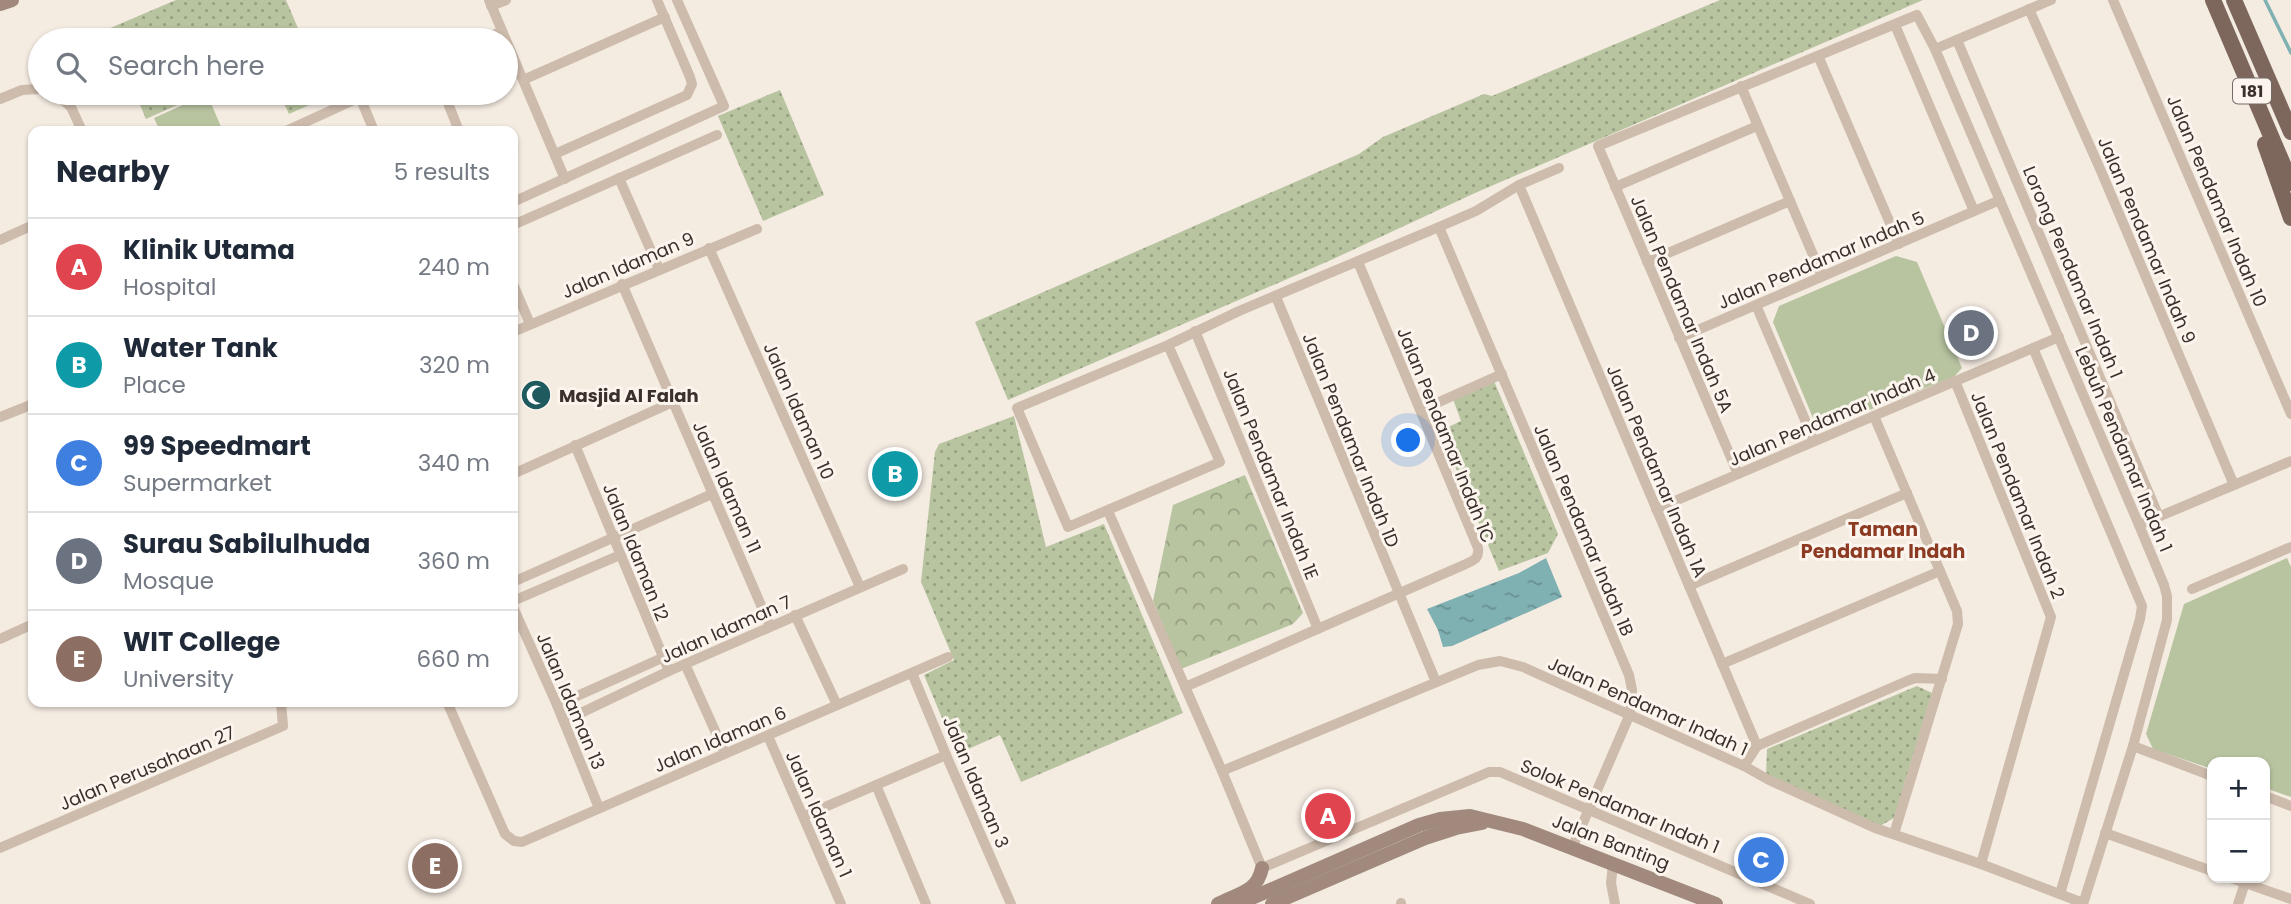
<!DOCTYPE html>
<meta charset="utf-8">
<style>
:root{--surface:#fff;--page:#f6f6f7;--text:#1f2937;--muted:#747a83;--line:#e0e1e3;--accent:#db2777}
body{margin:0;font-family:Poppins,sans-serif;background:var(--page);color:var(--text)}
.controls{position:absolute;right:21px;bottom:21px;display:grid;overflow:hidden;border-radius:14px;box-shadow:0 2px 5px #0004}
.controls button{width:63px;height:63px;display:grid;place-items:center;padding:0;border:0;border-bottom:2px solid var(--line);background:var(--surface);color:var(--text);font:35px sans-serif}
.you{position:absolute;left:1409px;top:441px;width:24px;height:24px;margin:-18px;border:5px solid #fff;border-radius:50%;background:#1a73e8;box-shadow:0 0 0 10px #1a73e833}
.badge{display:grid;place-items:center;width:46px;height:46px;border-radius:50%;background:var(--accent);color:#fff;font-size:23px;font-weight:700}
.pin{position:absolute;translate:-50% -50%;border:4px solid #fff;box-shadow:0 2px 7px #0006}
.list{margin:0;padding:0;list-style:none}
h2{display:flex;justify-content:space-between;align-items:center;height:91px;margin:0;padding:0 28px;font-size:30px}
h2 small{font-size:23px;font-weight:400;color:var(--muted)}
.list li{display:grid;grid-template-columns:46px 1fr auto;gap:21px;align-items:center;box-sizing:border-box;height:98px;padding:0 28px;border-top:2px solid var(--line)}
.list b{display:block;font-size:26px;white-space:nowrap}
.list p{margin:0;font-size:23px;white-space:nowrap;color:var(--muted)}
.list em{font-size:23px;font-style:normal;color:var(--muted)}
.icon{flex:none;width:38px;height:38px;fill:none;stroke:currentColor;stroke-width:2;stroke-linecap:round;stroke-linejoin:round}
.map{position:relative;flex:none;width:2291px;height:904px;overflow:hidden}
.search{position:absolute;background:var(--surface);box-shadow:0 2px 5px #0004;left:28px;top:28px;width:490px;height:77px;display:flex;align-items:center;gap:18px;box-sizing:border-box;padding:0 24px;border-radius:38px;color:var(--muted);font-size:26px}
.panel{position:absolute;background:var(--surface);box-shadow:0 2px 5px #0004;left:28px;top:126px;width:490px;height:581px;border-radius:14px}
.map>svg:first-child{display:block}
.grass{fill:url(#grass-dots)}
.forest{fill:url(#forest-crowns)}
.pitch{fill:#b8c4a0}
.water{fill:url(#water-ripples)}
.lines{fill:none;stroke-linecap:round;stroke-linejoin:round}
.stream{stroke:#7fb0b2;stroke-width:3.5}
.street{stroke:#cdbbac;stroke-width:10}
.secondary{stroke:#a18a7d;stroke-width:14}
.primary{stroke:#7d675c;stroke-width:16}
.labels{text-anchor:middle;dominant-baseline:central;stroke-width:6;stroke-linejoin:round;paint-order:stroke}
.shield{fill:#fbf5ee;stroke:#756b66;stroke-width:2}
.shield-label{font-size:16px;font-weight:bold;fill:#3b302b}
.street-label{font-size:18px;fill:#3b302b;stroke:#fbf5ee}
.poi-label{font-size:18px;font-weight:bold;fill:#3b302b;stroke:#fbf5ee;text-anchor:start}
.neighbourhood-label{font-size:19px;font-weight:bold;fill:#8c3b22;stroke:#fbf5ee}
</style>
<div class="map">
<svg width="2291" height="904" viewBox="0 0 2291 904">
<defs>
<pattern id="grass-dots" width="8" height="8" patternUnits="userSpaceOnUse" patternTransform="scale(1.75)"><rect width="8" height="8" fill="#b8c4a0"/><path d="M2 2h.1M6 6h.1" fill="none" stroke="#97a083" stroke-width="1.8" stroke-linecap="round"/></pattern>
<pattern id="forest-crowns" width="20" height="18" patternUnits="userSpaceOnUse" patternTransform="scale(1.75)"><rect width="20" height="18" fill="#b8c4a0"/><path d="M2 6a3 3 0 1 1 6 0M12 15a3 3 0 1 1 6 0" fill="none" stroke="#97a083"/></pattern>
<pattern id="water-ripples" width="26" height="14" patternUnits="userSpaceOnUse" patternTransform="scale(1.75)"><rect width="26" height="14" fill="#7fb0b2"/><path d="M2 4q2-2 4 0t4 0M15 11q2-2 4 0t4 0" fill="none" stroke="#699091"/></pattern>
</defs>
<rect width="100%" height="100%" fill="#f4ebe1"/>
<g class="grass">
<path d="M176,0H286L303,40H112L108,29Z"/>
<path d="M1720,0H1923L1475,193L1331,260L1008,400L975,322L1359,154L1383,137L1484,94L1492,96Z"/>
<path d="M780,90L824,195L763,221L718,116Z"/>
<path d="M135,93H204L146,119Z"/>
<path d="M279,93H325L327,97L289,114Z"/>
<path d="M1494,381L1558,534L1548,553L1499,571L1440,431L1461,421L1453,399Z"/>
<path d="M1014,416L1046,547L1104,524L1183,713L1021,782L1000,735L957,754L924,675L954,660L921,582L935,452L939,444Z"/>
<path d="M1917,686L1932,693L1894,818L1880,826L1766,776L1767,749Z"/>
</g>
<path class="forest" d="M1245,475L1303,613L1293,624L1181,669L1153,601L1173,505Z"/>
<g class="pitch">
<path d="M207,94L222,129L217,131H160L154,118Z"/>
<path d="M1896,256L1917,262L1962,368L1954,377L1818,430L1773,322L1779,306Z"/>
<path d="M2287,558L2291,567V797L2265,788V762H2212V769L2153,749L2146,734L2184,604Z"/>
</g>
<path class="water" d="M1546,558L1562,597L1452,646L1443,647L1438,630L1427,609L1519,573Z"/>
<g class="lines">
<path class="stream" d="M2265,0L2291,53"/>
<g class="street">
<path d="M489,0L565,179"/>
<path d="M2113,0L2291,414"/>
<path d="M491,6L506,0"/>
<path d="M2029,9L2101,171L2234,485"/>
<path d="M1895,25L1974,211"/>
<path d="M483,40L502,31"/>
<path d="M1957,40L2159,517"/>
<path d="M1935,49L2051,0"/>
<path d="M1819,58L1899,244"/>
<path d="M523,80L665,17"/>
<path d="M1741,86L1822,276"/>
<path d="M55,93L71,107L82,131"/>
<path d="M444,93L459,131"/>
<path d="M360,97L374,131"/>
<path d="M0,99L22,90L40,89"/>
<path d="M286,131L369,93"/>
<path d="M555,154L687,95L692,84L690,77L657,0"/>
<path d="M619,178L659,269"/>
<path d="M1519,185L1757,746L1744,766"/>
<path d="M1615,187L1757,126"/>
<path d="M513,202L724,106L677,0"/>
<path d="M513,225L717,135"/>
<path d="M1439,227L1629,675L1632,690L1630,714L1573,846"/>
<path d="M0,240L33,225"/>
<path d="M709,248L860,587"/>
<path d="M1647,262L1790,201"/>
<path d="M513,284L530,324"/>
<path d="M622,284L770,626"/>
<path d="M1276,297L1436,682"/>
<path d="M1756,305L1814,441"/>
<path d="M1195,331L1318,629"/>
<path d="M513,332L757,229"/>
<path d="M1679,338L2000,200"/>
<path d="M1168,345L1220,462L1068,527L1017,408L1168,345L1239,311L1439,227L1476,211L1519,185L1559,168"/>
<path d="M2033,348L2142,606L2140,619L2060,894"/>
<path d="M1955,381L2051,617L1981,864"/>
<path d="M1421,410L1502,374"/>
<path d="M1874,416L1957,611L1958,624L1894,834"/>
<path d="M0,417L33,404"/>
<path d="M575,445L669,671"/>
<path d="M513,474L673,402"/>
<path d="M1738,474L1598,146L1917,15L1935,49L2139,525L2164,585L2167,596V620L2133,746L2083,904"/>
<path d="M1656,509L2059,337"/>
<path d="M1108,511L1222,771L1262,868L1489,772H1500L1810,904"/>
<path d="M2139,525L2291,461"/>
<path d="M513,582L712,494"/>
<path d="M1689,586L1907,493"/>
<path d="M2192,589L2291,547"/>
<path d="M513,601L620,555"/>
<path d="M513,607L557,705L599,808"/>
<path d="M795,615L837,705"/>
<path d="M0,639L33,624"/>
<path d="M685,664L725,753"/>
<path d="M1722,664L1940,571"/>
<path d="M912,673L946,755L1011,904"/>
<path d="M1185,687L1466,564C1475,560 1479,558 1478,548L1358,262"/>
<path d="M447,702L505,834L514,841L522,842L948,657"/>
<path d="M557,705L662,658"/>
<path d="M564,721L669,671L903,569"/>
<path d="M768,736L841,904"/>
<path d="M1757,746L1907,681L1915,678L1942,679"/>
<path d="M2133,746L2212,776"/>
<path d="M1222,771L1478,665L1500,661L1523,667L1744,766L1769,780L1875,828L1981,864L2083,903"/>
<path d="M876,785L926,904"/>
<path d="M2265,796L2291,806"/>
<path d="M804,816L946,755"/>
<path d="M2105,833L2212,871"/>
<path d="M0,848L283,726L281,702"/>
<path d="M1613,864L1611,883L1615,904"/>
<path d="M2231,878L2291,899"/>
<path d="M1401,903V904"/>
<path d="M2238,904L2245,883"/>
</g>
<g class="secondary">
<path d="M0,4L12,0"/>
<path d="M1218,904C1238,893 1257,893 1262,868"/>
<path d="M1238,904L1419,825L1440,819L1470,816L1523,829L1716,904"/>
<path d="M1272,904L1425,838L1456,828L1482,823"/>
</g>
<g class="primary">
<path d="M2213,0L2291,183"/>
<path d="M2234,0L2291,132"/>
<path d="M2265,144L2291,218"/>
</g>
</g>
<defs>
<g id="mosque-disc" transform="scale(1.575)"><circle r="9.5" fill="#1f5a5e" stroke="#fbf5ee"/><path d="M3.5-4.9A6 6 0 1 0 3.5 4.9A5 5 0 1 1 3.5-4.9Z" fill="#fff"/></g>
</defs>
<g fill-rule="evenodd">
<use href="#mosque-disc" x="536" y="395"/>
</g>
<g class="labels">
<rect class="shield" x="2233" y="78.5" width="38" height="25" rx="5"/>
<g class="shield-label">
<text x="2252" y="91">181</text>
</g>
<g class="street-label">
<text transform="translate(2217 201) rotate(67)">Jalan Pendamar Indah 10</text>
<text transform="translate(2147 240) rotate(67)">Jalan Pendamar Indah 9</text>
<text transform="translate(1821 260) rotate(-23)">Jalan Pendamar Indah 5</text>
<text transform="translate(628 265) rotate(-23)">Jalan Idaman 9</text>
<text transform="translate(2073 272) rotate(67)">Lorong Pendamar Indah 1</text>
<text transform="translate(1682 304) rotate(67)">Jalan Pendamar Indah 5A</text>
<text transform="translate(799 411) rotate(66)">Jalan Idaman 10</text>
<text transform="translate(1832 417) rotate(-23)">Jalan Pendamar Indah 4</text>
<text transform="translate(1446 435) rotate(68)">Jalan Pendamar Indah 1C</text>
<text transform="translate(1351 440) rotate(68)">Jalan Pendamar Indah 1D</text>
<text transform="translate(2124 449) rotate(67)">Lebuh Pendamar Indah 1</text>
<text transform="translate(1657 471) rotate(67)">Jalan Pendamar Indah 1A</text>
<text transform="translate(1271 474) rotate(68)">Jalan Pendamar Indah 1E</text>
<text transform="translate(727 487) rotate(66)">Jalan Idaman 11</text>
<text transform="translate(2018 495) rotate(68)">Jalan Pendamar Indah 2</text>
<text transform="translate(1584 530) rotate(67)">Jalan Pendamar Indah 1B</text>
<text transform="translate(636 552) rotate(68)">Jalan Idaman 12</text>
<text transform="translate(726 629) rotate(-24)">Jalan Idaman 7</text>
<text transform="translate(571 701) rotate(67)">Jalan Idaman 13</text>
<text transform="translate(1648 706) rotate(24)">Jalan Pendamar Indah 1</text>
<text transform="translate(720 739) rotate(-23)">Jalan Idaman 6</text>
<text transform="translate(147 768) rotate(-23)">Jalan Perusahaan 27</text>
<text transform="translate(976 782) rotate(67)">Jalan Idaman 3</text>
<text transform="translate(1620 806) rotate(23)">Solok Pendamar Indah 1</text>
<text transform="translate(819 814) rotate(66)">Jalan Idaman 1</text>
<text transform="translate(1611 842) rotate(21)">Jalan Banting</text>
</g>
<g class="poi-label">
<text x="559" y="395">Masjid Al Falah</text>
</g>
<g class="neighbourhood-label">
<text x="1883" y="529">Taman<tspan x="1883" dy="22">Pendamar Indah</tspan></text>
</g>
</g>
</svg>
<div class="controls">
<button>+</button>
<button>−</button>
</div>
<div class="you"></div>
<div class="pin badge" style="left:1328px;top:816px;background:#e0444e">A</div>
<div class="pin badge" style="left:895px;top:474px;background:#0f9aa8">B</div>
<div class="pin badge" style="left:1761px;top:860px;background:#3f7fe0">C</div>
<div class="pin badge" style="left:1971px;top:333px;background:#6b7280">D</div>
<div class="pin badge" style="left:435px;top:866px;background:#8d6e63">E</div>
<div class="search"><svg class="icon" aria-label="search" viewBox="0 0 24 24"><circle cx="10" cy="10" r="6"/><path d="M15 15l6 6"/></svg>Search here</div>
<section class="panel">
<h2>Nearby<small>5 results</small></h2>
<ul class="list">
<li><span class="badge" style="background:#e0444e">A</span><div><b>Klinik Utama</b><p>Hospital</p></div><em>240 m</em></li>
<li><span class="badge" style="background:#0f9aa8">B</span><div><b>Water Tank</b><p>Place</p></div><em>320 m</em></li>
<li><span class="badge" style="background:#3f7fe0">C</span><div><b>99 Speedmart</b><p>Supermarket</p></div><em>340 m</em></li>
<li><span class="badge" style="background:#6b7280">D</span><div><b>Surau Sabilulhuda</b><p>Mosque</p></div><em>360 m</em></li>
<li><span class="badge" style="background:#8d6e63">E</span><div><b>WIT College</b><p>University</p></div><em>660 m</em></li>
</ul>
</section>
</div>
